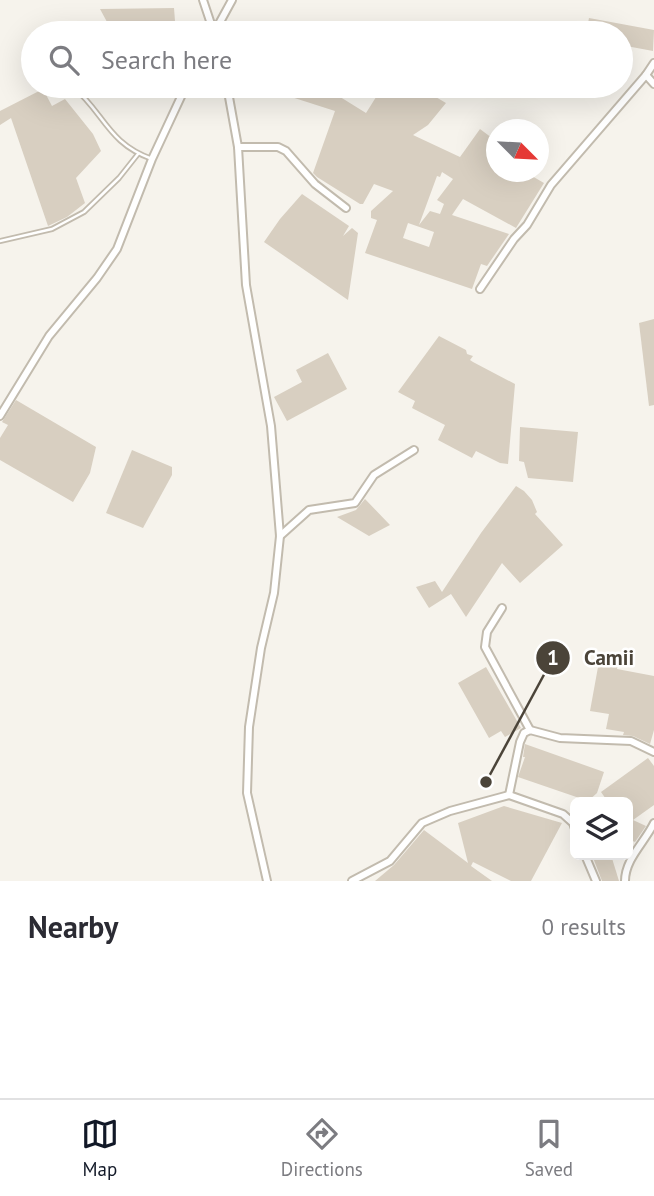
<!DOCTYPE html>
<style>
:root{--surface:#fff;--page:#f7f7f7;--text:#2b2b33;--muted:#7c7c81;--line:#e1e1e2;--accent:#111827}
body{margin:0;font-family:"PT Sans",sans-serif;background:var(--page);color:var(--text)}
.controls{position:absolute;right:21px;bottom:21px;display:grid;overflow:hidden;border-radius:10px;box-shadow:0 7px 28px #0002}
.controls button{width:63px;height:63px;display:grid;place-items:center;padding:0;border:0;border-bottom:2px solid var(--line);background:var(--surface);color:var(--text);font:35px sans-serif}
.compass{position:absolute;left:486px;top:119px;width:63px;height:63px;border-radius:50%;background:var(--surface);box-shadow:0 7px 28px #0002;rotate:114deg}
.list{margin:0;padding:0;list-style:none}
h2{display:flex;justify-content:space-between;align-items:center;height:91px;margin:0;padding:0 28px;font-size:30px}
h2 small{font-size:23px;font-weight:400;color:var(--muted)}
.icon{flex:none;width:38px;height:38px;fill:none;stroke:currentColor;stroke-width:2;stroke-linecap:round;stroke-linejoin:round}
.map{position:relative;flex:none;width:654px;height:881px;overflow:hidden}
.search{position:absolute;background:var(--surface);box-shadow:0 7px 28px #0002;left:21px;right:21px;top:21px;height:77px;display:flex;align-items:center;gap:18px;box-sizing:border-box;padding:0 24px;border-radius:38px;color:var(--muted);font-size:26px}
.sheet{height:217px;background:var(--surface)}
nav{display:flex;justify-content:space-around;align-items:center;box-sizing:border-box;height:98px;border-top:2px solid var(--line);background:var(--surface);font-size:19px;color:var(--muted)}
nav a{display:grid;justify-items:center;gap:4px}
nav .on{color:var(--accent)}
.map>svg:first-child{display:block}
.building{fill:#d8cfc1;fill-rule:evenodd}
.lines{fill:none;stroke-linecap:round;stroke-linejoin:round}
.service-casing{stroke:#c2bbae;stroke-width:6}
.minor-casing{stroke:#c2bbae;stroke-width:10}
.service{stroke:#fff;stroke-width:2.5}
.minor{stroke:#fff;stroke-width:6}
.leader{fill:none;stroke:#4b4439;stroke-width:2.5}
.callout-dot{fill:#4b4439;stroke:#fff;stroke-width:2.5}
.mark-label{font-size:21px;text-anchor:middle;font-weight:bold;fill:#fff}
.callout-label{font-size:21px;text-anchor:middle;font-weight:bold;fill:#4b4439;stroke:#fff;stroke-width:5;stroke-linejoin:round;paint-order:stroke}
</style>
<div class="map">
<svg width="654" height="881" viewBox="0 0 654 881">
<rect width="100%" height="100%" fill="#f6f3ec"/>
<g class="building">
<path d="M174,8L175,21L171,22L172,33H113L100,9Z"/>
<path d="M589,18L654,30L653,51L621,45V33H586Z"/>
<path d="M257,86H340L337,95L366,113L383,86H417L446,103L428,125L413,135L460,157L480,129L496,141V172H525L544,183L516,228L463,199L452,215L509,234L487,266L481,264L472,289L365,253L377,220L371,218V211L393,191L374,184L363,204H360L317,177L313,173L335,111ZM442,172L453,179L437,200L444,204L440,214L430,211L419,225L437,176L440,177ZM408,223L434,232L429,247L403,238Z"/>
<path d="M43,89L52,106L65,99L93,134L101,151L76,178L85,203L67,217L48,226L11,118L0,125V111Z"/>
<path d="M302,194L349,226L343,236L352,228L358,233L348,300L264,242L280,219Z"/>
<path d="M654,319V405L649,406L639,323Z"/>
<path d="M439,336L466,350L467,354L473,356L470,360L473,362L515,384L508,464L500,463L476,451L472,458L438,440L445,425L412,408L415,401L398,392Z"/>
<path d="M328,353L347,389L287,421L274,397L302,382L296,370Z"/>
<path d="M16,400L96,447L90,473L73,502L0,460V438L8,425L2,422Z"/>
<path d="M520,427L578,432L573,482L528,478L524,462L519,461Z"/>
<path d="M132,450L172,467V475L143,528L106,513Z"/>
<path d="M516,486L524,491L532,500L537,512L535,514L563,545L520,583L502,563L466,617L451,594L429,608L416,587L435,581L442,592L481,533Z"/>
<path d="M365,499L390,525L369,536L337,517L356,510Z"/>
<path d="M600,656L619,659L617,669L654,676V730L650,744L633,736L623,735L624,732L606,729L609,714L590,711Z"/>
<path d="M486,667L521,728L505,737L501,731L489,738L458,683Z"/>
<path d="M525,744L604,772L597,793L588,801L518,777L525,757H523Z"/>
<path d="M648,758L654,766V805L633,820L646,826L635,842L628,839V802H608L601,792Z"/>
<path d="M504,806L562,823L531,881H511L473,862L471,866L492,881H375L394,865L424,830L468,863L458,823Z"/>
<path d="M592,855H611L619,881H602Z"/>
</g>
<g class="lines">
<g class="service-casing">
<g id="service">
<path d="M72,86C104,112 107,143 152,159"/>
<path d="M0,241L52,229L84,212L119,178L138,154"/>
</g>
</g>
<g class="minor-casing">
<g id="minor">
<path d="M203,0L214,33"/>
<path d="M214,33L232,0"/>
<path d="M646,75L654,84"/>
<path d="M227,86L238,147L246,285L271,426L280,536L274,593L261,648L249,727L247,793L267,881"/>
<path d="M238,147H278L286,151L315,184L346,208"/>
<path d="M480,289L514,239L527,225L551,185L646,75L654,63"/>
<path d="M0,416L49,336L97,278L117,249L152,159L186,86"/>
<path d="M280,536L309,510L355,503L374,475L414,450"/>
<path d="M502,608L487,632L485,647L530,730"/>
<path d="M509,795L520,742L524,733L530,730L560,738L631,741L654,752"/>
<path d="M585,855L596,881"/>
<path d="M352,881L390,861L422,823L450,811L509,795L563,814L573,823L575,829"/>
<path d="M625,881C625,859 645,842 654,823"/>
</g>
</g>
<use href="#service" class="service"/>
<use href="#minor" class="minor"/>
</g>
<path class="leader" d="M486 782L553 658"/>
<g class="callout-dot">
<circle cx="486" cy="782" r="7"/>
<circle cx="553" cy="658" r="18"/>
</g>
<g class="mark-label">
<text x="553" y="665">1</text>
</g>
<g class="callout-label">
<text x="609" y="665">Camii</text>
</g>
</svg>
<div class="controls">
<button><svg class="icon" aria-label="layers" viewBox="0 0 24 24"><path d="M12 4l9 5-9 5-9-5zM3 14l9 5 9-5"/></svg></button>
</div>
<svg class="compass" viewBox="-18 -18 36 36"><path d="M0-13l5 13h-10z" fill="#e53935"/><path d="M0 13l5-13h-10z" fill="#7c7c81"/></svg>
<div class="search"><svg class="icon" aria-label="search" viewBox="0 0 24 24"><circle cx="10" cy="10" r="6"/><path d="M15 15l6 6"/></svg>Search here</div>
</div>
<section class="sheet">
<h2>Nearby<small>0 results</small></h2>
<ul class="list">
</ul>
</section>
<nav>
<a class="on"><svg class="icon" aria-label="map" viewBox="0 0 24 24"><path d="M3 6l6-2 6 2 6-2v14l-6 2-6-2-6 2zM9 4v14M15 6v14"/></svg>Map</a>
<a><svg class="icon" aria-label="directions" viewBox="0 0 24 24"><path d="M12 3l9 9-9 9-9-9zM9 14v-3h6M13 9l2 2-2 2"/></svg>Directions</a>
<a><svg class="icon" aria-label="saved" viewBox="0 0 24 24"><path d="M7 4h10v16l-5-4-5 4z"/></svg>Saved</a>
</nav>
